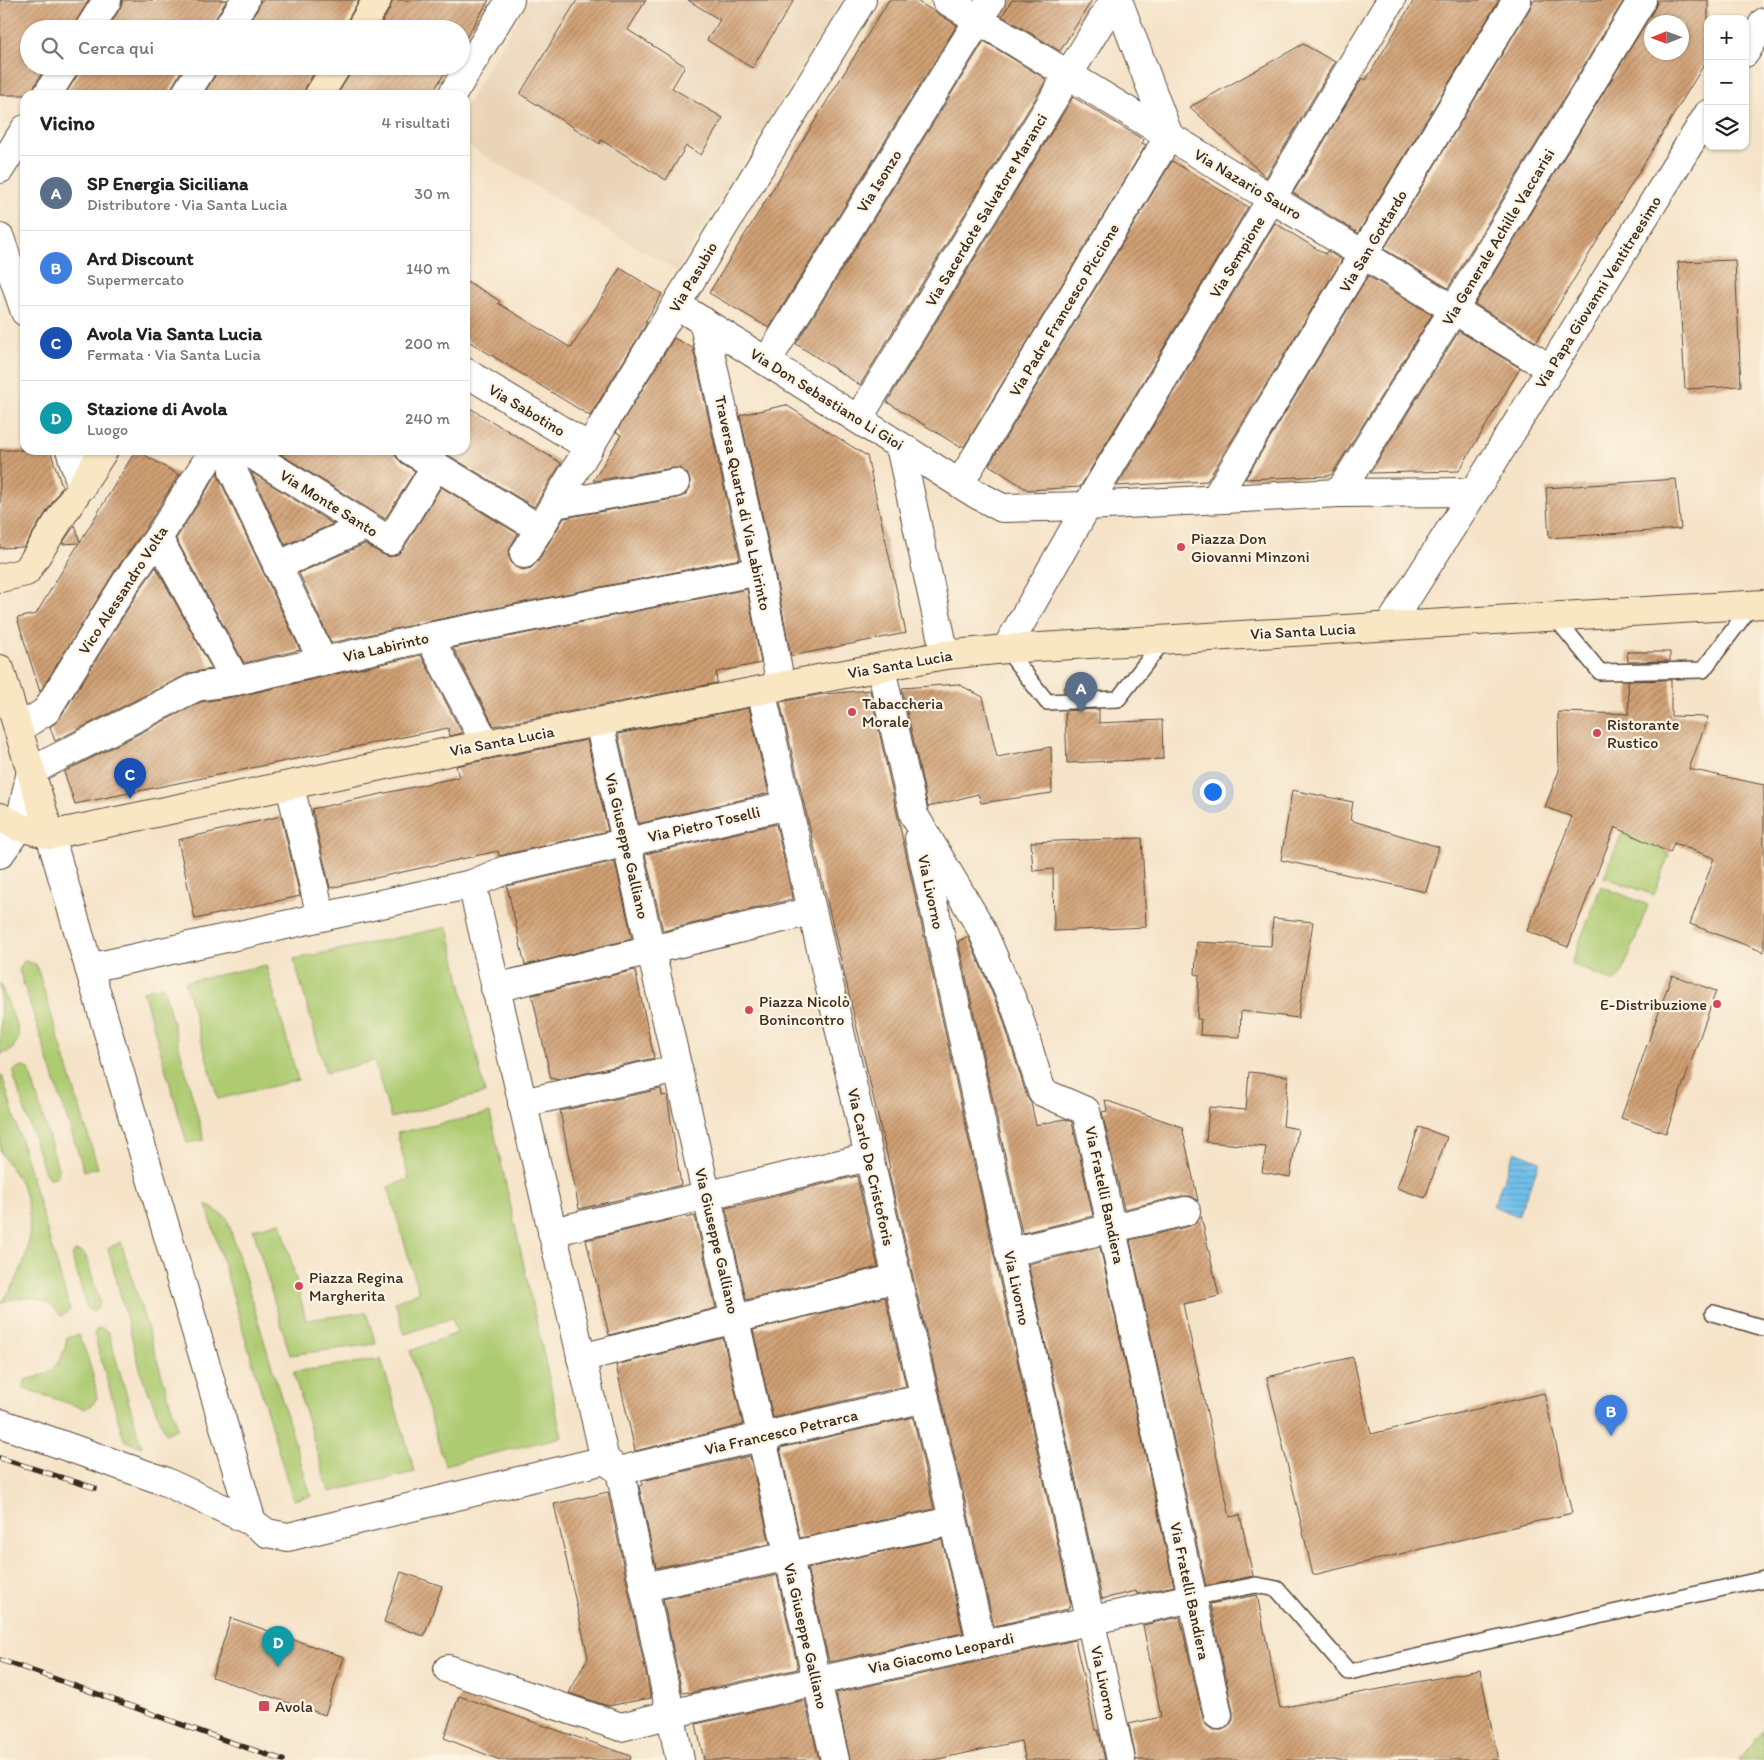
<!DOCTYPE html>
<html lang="it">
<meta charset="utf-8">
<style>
:root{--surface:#fff;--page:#f2f2f2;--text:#222;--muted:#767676;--line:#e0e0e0;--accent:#111827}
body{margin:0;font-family:Itim,sans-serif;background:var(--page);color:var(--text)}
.controls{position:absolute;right:15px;top:15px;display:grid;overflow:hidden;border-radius:10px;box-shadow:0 1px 4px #0004}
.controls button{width:45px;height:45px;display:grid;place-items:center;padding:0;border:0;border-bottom:1px solid var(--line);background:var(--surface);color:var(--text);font:25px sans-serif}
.compass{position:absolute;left:1644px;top:15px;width:45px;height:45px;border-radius:50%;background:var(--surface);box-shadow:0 1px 4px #0004;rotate:269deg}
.you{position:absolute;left:1212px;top:791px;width:18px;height:18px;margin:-12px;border:4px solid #fff;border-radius:50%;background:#1a73e8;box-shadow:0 0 0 8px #1a73e833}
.badge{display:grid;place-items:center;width:32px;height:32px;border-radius:50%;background:var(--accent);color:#fff;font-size:16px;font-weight:700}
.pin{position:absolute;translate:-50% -41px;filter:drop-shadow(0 1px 2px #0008)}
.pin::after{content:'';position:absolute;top:26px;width:18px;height:15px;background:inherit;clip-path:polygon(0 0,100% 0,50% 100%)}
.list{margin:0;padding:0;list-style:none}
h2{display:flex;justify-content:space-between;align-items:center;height:65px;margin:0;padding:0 20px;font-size:21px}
h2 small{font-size:16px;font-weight:400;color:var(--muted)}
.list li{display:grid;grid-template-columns:32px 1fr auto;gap:15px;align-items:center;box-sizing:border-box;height:75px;padding:0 20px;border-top:1px solid var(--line)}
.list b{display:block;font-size:19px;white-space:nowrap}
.list p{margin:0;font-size:16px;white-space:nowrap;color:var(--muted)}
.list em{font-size:16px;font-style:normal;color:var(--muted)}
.icon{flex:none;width:28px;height:28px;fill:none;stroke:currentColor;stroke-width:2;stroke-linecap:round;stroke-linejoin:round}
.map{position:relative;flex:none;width:1764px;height:1760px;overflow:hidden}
.search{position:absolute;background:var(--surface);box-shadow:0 1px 4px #0004;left:20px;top:20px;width:450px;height:55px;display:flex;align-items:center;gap:12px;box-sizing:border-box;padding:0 18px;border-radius:28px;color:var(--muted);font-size:19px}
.panel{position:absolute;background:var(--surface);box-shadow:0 1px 4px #0004;left:20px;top:90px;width:450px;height:365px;border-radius:15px}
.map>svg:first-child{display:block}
.built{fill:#ead4b8}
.grass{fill:url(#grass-dots);stroke:#747a48}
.green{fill:#aecb72;stroke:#747a48}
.water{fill:url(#water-rules);stroke:#567484}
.building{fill:url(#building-hatch);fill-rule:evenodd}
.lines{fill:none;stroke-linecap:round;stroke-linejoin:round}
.lane-casing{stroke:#574638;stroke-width:18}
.street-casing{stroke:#574638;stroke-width:30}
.secondary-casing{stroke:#574638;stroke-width:30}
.lane{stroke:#fff;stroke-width:15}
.street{stroke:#fff;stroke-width:28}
.secondary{stroke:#f9e7c3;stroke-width:28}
.rail-casing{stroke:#3b2a1e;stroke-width:5.5}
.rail{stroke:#fcf5e5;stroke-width:4;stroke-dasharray:11;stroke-linecap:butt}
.poi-dot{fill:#d1495b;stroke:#fcf5e5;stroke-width:2}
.labels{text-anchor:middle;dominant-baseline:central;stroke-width:4.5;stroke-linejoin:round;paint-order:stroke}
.street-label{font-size:16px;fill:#3b2a1e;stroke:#fcf5e5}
.poi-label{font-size:16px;fill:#3b2a1e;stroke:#fcf5e5;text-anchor:start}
</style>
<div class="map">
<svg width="1764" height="1760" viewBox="0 0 1764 1760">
<defs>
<pattern id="grass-dots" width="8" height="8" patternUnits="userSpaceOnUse" patternTransform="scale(1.25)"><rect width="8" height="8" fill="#aecb72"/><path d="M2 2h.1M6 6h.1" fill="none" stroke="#97ae62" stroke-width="1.8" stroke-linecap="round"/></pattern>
<pattern id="water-rules" width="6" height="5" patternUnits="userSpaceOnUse" patternTransform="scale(1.25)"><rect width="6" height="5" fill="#71bfeb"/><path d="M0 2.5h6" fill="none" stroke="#5e9bbe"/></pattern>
<pattern id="building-hatch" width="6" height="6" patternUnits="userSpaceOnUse" patternTransform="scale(1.25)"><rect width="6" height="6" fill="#d0a075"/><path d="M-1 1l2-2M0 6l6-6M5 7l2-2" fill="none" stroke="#aa835f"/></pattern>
</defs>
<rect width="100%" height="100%" fill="#fcf5e5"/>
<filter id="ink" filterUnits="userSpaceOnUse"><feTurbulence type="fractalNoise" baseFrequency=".02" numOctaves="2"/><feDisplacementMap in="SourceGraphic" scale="10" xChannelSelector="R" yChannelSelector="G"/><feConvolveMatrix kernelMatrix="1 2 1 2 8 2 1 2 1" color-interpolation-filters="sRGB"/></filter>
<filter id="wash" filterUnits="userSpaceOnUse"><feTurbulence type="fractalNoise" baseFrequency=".0096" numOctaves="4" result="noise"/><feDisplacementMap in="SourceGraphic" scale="20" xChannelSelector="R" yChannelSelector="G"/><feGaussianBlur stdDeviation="1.12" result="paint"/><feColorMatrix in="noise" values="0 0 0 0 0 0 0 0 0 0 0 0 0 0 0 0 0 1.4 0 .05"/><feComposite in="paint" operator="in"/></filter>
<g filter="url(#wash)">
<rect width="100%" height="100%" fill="#f5e3c8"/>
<path class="built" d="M529,0H842L677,271L465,144V107Z"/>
<path class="grass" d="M1764,1729V1760H1739Z"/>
<g class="green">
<path d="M1623,830L1662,849L1669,855L1654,895L1604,877Z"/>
<path d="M1601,886L1648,905L1622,974L1615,982L1571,964Z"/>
<path d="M448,927L485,1093L391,1118L374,1061L326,1073L294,959Z"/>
<path d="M24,961L36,964L98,1168L84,1171L19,970Z"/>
<path d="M266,965L298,1080L218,1099L185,982Z"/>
<path d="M0,983L17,1026L19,1038L11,1051L0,1054Z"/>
<path d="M163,986L204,1140L187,1143L143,991Z"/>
<path d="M19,1067H24L29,1069L59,1172L57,1177L49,1178L45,1173L15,1080L14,1071Z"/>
<path d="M2,1075L70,1310L61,1316C46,1295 24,1295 2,1302C28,1268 38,1227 22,1186C18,1177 1,1155 0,1150C0,1142 0,1134 0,1127C0,1110 0,1093 0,1076Z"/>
<path d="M490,1113L562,1437L445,1465L410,1351L457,1333L452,1318L405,1334L395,1302L419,1292L388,1187L409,1179L397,1133Z"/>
<path d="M206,1204L227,1218L311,1496L293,1500Z"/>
<path d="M281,1222L306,1320L366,1312L376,1344L290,1355L253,1229Z"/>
<path d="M121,1242L178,1428L166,1434L142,1376L108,1248Z"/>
<path d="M75,1251L81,1252L86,1256L100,1303L98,1308L92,1311L87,1308L72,1256Z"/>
<path d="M101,1328L108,1332L142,1447L124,1440L94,1334L96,1330Z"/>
<path d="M78,1335C86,1348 96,1383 97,1398L92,1405L85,1409L23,1388L25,1380C51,1374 62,1366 67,1338Z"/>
<path d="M381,1359L415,1472L329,1492L293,1372Z"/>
</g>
<path class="water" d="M1515,1151L1540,1161L1518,1216L1493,1206Z"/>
<g id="blocks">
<g class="building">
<path d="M0,0H89L76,21L73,29H29V66H46L34,87L31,95H0Z"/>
<path d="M123,0H227L214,21L211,29H108L120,8Z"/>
<path d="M261,0H359L347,21L344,29H246L258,8Z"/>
<path d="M393,0H489L461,46V29H378L390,8Z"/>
<path d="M577,0H646L628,30L685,66L672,88L723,118L701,155L686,146L666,180L601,140L600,144L520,94Z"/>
<path d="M688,0H794L752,68L707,40L720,20Z"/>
<path d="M889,0H915L957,25L769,328L709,293Z"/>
<path d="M1012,0H1092L1060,51L1002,16Z"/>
<path d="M1414,0H1499L1358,233L1293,193L1362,78L1366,80Z"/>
<path d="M1533,0H1624L1448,288L1384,249L1530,8Z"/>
<path d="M1658,0H1708V58L1536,342L1475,304L1655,8ZM1652,22H1682V52H1652Z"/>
<path d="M984,41L1044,78L1046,81L860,385L796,344Z"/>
<path d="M1303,44L1335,62L1266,177L1190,107Z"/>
<path d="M81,66H184L172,87L169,95H65L78,74Z"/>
<path d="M219,66H318L306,87L303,95H203L216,74Z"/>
<path d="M353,66H449L431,95H337L350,74Z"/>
<path d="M1073,97L1144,140L1142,143L1146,145L964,447L961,445L960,447L887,402Z"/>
<path d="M1172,161L1248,207L1080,487L1028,490L989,465Z"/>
<path d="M1275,223L1325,254L1327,251L1342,260L1207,481L1117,486Z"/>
<path d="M1735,260L1741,386L1685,389L1678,262Z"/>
<path d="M620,268L662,294L645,322L647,323L590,416L465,339V280L500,301L498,303L571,348Z"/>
<path d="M1368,276L1432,315L1332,474L1328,476L1245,479Z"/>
<path d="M1459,331L1520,368L1459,471L1370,473Z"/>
<path d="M674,338L693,348L740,559L426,622L331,643L299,573L365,544L382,554L390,557L398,554L403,549L441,487L518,534L511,546L508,554L511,562L515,567L523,570L531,568L537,562L564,518L678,498L685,495L690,488V480L687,473L680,468H672L593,481L621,435L616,432Z"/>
<path d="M465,405L561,463L534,507L440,450H465Z"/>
<path d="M786,405L867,456L906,633L791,656L774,568L740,415Z"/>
<path d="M0,450H50L62,487L24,547L0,548Z"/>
<path d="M136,450L179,475L145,529L115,571L40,692L17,618L36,614L79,543L62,544L75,525L80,542Z"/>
<path d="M304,450H394L396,457L402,463L415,471L385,519L280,454Z"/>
<path d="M218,472L219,478L300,650L244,663L176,539Z"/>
<path d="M251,472L333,524L285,545Z"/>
<path d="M1676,479L1681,529L1549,538L1546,488Z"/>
<path d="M156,567L212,669L189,673L55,741L50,727L59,719L141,588Z"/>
<path d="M747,589L761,663L716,672L717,683L494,726L453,648Z"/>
<path d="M1627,652H1670V661L1628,662Z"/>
<path d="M421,655L462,733L450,736L448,728L75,804L64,772L201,702L239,696Z"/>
<path d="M1671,680V716L1708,717L1689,769L1764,785V952L1690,924L1714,858L1674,843L1670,853L1615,827L1568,947L1527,931L1572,817L1545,807L1559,771L1558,712L1629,714L1628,681Z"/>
<path d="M958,684L983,697L997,757L1051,747L1052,793L981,803L978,794L928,807L902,688Z"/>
<path d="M1098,686V690L1064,692V687Z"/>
<path d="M870,690L1071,1605L1069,1606L1068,1609L994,1626L888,1169L890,1168L780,702L824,694Z"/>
<path d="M749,708L769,793L638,824L618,734Z"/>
<path d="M1099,709V723L1162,720L1163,759L1067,763L1065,711Z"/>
<path d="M587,740L608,831L499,856L498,851L330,888L312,809L459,777L456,766Z"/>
<path d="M1292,790L1353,802L1350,820L1439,847L1426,892L1281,860Z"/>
<path d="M281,816L300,896L195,919L178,840Z"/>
<path d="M776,824L793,899L663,931L645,854Z"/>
<path d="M1142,838L1146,927L1054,931L1053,869L1033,871L1031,842Z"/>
<path d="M615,861L632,939L525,965L507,886Z"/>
<path d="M1273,918L1313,922L1298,1018L1241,1011L1240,1037L1200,1035L1201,1019H1197L1199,975L1195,974L1197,942L1271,946Z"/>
<path d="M968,937L1002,1016L1027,1097L1031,1103L1036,1125L1065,1119L1072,1122L1093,1216L1022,1233L958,941Z"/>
<path d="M635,970L654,1058L555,1080L554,1078L551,1079L532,995Z"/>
<path d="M1672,975L1716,991L1666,1133L1621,1118Z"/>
<path d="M1249,1072L1288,1076L1283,1126L1298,1129L1290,1177L1262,1172L1266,1147L1206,1142L1209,1107L1246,1110Z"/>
<path d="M661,1089L662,1096L667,1095L681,1185L579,1209L560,1111Z"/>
<path d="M1105,1100L1182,1127L1198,1201L1191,1196H1182L1124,1209L1102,1112L1107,1111Z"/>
<path d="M1419,1127L1447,1137L1425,1198L1397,1188Z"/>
<path d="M857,1176L878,1267L746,1300L726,1208Z"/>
<path d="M686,1216V1218L695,1216L716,1308L609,1335L586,1240Z"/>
<path d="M1201,1216L1219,1296L1183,1304L1230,1517L1240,1515L1253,1576L1206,1586L1130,1240L1190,1226L1196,1223Z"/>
<path d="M1100,1247L1174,1586L1137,1594L1136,1591L1102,1599L1028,1264Z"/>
<path d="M885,1297L906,1386L773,1418L753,1330Z"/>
<path d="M723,1338L743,1425L635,1451L616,1365Z"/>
<path d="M1353,1357L1371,1434L1544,1393L1572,1513L1313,1575L1267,1377Z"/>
<path d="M913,1417L934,1509L800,1538L780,1448Z"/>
<path d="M750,1456L770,1544L656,1568L639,1486L642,1485V1481Z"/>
<path d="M608,1492L651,1698L608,1706L569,1693L588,1657L554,1504Z"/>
<path d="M942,1539L963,1633L829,1662L807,1568Z"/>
<path d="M401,1572L442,1586L424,1636L384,1622Z"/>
<path d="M777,1575L798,1669L689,1693V1692L682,1693L663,1599Z"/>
<path d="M1257,1595L1280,1708L1480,1670L1498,1760H1136L1129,1724L1161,1717L1143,1625L1180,1617L1203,1719L1206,1725L1213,1730H1222L1228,1727L1233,1720V1712L1210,1604Z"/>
<path d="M231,1618L344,1657L325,1715L212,1677Z"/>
<path d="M1075,1640L1095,1730H1098L1105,1760H1026L1021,1741L934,1760H850L836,1693Z"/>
<path d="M459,1696L631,1756L630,1760H500L444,1738Z"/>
<path d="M805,1700L819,1760H704L696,1724Z"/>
</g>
</g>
</g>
<g filter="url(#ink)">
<use href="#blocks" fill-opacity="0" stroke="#574638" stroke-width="1"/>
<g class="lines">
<g class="lane-casing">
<g id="lane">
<path d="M1554,616L1600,672L1703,670L1752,605"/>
<path d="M1006,649L1047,702L1118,699L1164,640"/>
<path d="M1713,1313L1764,1328"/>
<path d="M1192,1598L1256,1585L1277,1589L1349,1672L1764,1579"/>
</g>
</g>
<g class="street-casing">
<g id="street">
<path d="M946,0L1551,369"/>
<path d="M89,29L107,0"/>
<path d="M227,29L245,0"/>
<path d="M1745,53L1764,22"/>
<path d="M47,95L65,66"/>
<path d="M185,95L203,66"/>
<path d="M452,95L510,0"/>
<path d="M0,169L25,129"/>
<path d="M0,238L25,312"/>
<path d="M677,305L976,494L1002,508L1087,506L1339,493L1474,492"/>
<path d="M703,321L759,571L781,686"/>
<path d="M767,361L991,0"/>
<path d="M465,372L589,447"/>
<path d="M858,419L1114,0"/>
<path d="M900,446L945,655"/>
<path d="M70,450L82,487"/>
<path d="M237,450L233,471L323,662"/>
<path d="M245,450L390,541L436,466"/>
<path d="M410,450L540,529"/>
<path d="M960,483L1169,136L1118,0"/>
<path d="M1339,493L1454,309L1642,0"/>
<path d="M1215,499L1517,0"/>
<path d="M555,504L675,483"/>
<path d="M158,538L236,681"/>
<path d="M524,554L862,0"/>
<path d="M277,566L366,526"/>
<path d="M1389,626L1488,470L1708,114"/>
<path d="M429,637L486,744"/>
<path d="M1006,649L1098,487L1391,0"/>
<path d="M881,668L914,815L981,928L1017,1011L1042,1092L1086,1111L1218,1715"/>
<path d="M761,690L982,1645"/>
<path d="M599,722L835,1760"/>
<path d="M18,729L46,711L128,579L158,538L210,456L227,450"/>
<path d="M290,786L321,917"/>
<path d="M50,835L252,1522"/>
<path d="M919,838L1121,1760"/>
<path d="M0,854L19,827L31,771L196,687L236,681L429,637L759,571"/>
<path d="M472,884L605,1460L620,1471L638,1466L925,1398"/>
<path d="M89,968L472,884L503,871L788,805"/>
<path d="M495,988L812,911"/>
<path d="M522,1103L678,1069"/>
<path d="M552,1232L869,1157"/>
<path d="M1009,1252L1186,1211"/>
<path d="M581,1358L897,1278"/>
<path d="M0,1423L164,1481L252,1522L267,1533L288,1537L605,1460"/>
<path d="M620,1471L680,1760"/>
<path d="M644,1587L953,1521"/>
<path d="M448,1669L621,1727L691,1709L1192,1598"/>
</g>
</g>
<g class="secondary-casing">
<g id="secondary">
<path d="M360,29L377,0"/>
<path d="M319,95L337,66"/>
<path d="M0,578L26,572L104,450"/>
<path d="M0,669L50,835"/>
<path d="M0,817L19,827L50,835L486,744L781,686L945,655L1006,649L1764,604"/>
</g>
</g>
<use href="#lane" class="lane"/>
<use href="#street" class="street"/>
<use href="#secondary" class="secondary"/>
<g class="rail-casing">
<g id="rail">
<path d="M0,1458L95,1488"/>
<path d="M0,1660C95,1691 188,1729 283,1760"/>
</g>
</g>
<use href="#rail" class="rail"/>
</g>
</g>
<g class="poi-dot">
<circle cx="1181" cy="547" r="5"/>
<circle cx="852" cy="712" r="5"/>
<circle cx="1597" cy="733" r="5"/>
<circle cx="1717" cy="1004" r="5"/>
<circle cx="749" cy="1010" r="5"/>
<circle cx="299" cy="1286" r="5"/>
<rect x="258" y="1700" width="12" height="12" rx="2.5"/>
</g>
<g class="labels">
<g class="street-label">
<text transform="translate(879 181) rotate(-58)">Via Isonzo</text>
<text transform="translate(1248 184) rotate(31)">Via Nazario Sauro</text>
<text transform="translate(986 210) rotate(-59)">Via Sacerdote Salvatore Maranci</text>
<text transform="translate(1498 237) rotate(-59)">Via Generale Achille Vaccarisi</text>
<text transform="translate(1373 241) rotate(-59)">Via San Gottardo</text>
<text transform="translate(1237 257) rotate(-59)">Via Sempione</text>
<text transform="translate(693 277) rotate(-59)">Via Pasubio</text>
<text transform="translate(1598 292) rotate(-58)">Via Papa Giovanni Ventitreesimo</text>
<text transform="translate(1064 310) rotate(-59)">Via Padre Francesco Piccione</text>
<text transform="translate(827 399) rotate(32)">Via Don Sebastiano Li Gioi</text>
<text transform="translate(527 410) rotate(31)">Via Sabotino</text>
<text transform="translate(329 503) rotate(32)">Via Monte Santo</text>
<text transform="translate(743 503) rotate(78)">Traversa Quarta di Via Labirinto</text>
<text transform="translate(123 590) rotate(-57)">Vico Alessandro Volta</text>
<text transform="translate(1303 631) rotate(-3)">Via Santa Lucia</text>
<text transform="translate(386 647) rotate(-13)">Via Labirinto</text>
<text transform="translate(900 664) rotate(-10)">Via Santa Lucia</text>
<text transform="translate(502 741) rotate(-11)">Via Santa Lucia</text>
<text transform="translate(704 824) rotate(-13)">Via Pietro Toselli</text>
<text transform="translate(627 846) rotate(77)">Via Giuseppe Galliano</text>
<text transform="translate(931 892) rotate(78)">Via Livorno</text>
<text transform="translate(871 1167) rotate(77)">Via Carlo De Cristoforis</text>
<text transform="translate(1105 1195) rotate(78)">Via Fratelli Bandiera</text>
<text transform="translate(717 1241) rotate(77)">Via Giuseppe Galliano</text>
<text transform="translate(1017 1288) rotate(78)">Via Livorno</text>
<text transform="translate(781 1432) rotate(-13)">Via Francesco Petrarca</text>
<text transform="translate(1190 1591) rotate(78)">Via Fratelli Bandiera</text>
<text transform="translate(806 1636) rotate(77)">Via Giuseppe Galliano</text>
<text transform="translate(941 1653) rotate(-12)">Via Giacomo Leopardi</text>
<text transform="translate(1104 1683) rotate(78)">Via Livorno</text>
</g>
<g class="poi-label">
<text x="1191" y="538">Piazza Don<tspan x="1191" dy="18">Giovanni Minzoni</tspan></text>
<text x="862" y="703">Tabaccheria<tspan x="862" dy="18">Morale</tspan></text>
<text x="1607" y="724">Ristorante<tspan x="1607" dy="18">Rustico</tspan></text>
<text x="759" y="1001">Piazza Nicolò<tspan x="759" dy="18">Bonincontro</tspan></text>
<text x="1707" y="1004" text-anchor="end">E-Distribuzione</text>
<text x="309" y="1277">Piazza Regina<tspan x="309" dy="18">Margherita</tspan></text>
<text x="275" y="1706">Avola</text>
</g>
</g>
</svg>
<div class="controls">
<button>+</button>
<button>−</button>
<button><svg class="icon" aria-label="layers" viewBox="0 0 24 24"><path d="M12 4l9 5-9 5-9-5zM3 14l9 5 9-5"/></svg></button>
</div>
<svg class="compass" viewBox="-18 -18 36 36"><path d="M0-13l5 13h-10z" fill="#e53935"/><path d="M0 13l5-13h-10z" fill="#767676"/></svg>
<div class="you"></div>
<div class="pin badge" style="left:1081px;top:713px;background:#5c6f8a">A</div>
<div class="pin badge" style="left:1611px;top:1436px;background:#3f7fe0">B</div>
<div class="pin badge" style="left:130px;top:799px;background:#1a4fb4">C</div>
<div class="pin badge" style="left:278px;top:1667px;background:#0f9aa8">D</div>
<div class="search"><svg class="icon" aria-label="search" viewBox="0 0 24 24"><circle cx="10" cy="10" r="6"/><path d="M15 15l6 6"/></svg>Cerca qui</div>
<section class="panel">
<h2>Vicino<small>4 risultati</small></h2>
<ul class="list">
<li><span class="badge" style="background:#5c6f8a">A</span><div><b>SP Energia Siciliana</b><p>Distributore · Via Santa Lucia</p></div><em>30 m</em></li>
<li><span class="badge" style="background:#3f7fe0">B</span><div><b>Ard Discount</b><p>Supermercato</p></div><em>140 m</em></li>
<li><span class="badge" style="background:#1a4fb4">C</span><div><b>Avola Via Santa Lucia</b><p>Fermata · Via Santa Lucia</p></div><em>200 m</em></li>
<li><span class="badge" style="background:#0f9aa8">D</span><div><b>Stazione di Avola</b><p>Luogo</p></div><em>240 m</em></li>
</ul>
</section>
</div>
